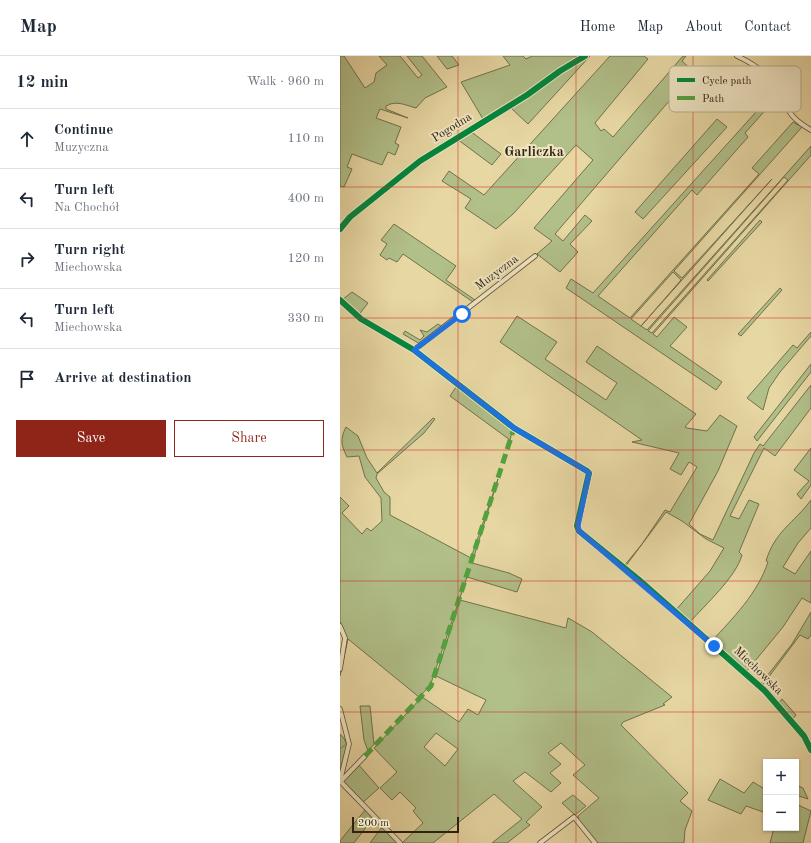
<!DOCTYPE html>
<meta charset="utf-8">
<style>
:root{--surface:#fff;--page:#f2f2f3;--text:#1f2937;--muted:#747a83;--line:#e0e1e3;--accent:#8f2418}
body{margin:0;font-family:"Old Standard TT",serif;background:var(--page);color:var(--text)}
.controls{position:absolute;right:12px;bottom:12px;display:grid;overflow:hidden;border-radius:0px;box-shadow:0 1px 3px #0004}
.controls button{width:36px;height:36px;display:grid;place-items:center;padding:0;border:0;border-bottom:1px solid var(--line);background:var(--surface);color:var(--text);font:20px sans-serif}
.scale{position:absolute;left:12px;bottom:10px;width:107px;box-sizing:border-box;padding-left:4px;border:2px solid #322311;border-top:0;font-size:11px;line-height:14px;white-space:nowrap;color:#322311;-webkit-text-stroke:3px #efe5c3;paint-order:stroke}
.stop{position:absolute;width:12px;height:12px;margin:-9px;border:3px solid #1a73e8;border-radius:50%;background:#fff}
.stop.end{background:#1a73e8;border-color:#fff;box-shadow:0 1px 4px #0008}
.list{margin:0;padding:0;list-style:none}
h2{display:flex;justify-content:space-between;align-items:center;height:52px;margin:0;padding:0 16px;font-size:17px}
h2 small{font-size:13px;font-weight:400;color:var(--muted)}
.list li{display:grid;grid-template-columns:26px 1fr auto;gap:12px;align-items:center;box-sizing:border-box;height:60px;padding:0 16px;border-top:1px solid var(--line)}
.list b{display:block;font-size:15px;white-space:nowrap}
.list p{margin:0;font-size:13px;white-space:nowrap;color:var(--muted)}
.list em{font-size:13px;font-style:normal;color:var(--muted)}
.actions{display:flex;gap:8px;padding:12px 16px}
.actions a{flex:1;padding:9px 0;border:1px solid var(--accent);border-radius:0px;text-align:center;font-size:14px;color:var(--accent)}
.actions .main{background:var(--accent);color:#fff}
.icon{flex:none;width:22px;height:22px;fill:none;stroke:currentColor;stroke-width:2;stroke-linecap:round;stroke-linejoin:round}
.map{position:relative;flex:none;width:471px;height:787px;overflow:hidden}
header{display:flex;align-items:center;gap:24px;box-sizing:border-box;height:56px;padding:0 20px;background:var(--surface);border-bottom:1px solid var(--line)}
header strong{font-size:19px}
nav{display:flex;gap:22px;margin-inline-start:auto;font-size:14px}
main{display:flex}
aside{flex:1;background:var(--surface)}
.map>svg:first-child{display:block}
.green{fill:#b1bf89;stroke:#72714d;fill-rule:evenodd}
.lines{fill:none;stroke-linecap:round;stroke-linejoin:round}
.stream{stroke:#707c70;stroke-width:1}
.minor-casing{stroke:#5f5036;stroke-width:5.5}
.minor{stroke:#efe5c3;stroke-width:4}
.quiet{stroke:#52a23f;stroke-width:5;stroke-dasharray:10 5;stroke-linecap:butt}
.cycleway-casing{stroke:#efe5c3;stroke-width:8}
.cycleway{stroke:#00873e;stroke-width:6}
.route{stroke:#1a73e8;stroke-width:5}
.grid{fill:none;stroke:#d62828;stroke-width:1;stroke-opacity:0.55}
.labels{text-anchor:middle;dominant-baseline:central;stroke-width:4;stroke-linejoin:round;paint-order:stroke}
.street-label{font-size:12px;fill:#322311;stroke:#efe5c3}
.quarter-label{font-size:14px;font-weight:bold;fill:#322311;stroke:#efe5c3}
.key{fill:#efe5c3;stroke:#b6ab8e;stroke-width:1}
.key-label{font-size:11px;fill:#322311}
</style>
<header>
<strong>Map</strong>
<nav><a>Home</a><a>Map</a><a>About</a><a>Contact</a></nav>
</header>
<main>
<aside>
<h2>12 min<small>Walk · 960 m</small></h2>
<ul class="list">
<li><svg class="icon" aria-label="ahead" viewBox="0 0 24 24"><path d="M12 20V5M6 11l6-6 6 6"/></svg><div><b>Continue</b><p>Muzyczna</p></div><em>110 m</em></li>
<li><svg class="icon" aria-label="left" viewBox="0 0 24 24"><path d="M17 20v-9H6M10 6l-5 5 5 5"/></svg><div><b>Turn left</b><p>Na Chochół</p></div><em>400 m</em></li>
<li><svg class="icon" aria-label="right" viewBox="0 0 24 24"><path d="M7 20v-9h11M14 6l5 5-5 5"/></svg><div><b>Turn right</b><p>Miechowska</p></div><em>120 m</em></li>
<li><svg class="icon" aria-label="left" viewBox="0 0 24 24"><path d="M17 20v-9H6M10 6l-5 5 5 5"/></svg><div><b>Turn left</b><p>Miechowska</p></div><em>330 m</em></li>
<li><svg class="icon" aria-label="arrive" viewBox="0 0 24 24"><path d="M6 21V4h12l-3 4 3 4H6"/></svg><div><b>Arrive at destination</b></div></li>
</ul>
<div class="actions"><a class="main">Save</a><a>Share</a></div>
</aside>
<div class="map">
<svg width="471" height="787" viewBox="0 0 471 787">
<rect width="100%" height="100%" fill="#e7d7a3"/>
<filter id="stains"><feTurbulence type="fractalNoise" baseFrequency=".005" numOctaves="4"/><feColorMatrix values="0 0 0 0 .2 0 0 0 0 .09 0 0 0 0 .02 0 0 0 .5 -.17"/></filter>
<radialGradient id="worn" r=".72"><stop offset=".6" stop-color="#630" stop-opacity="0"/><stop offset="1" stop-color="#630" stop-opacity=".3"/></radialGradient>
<g class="green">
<path d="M0,0H4L25,32L34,26L36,17L47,9L39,0H60L78,22L82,19L67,0H82L107,31L85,42L76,52C65,49 56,44 46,50V53L68,62L40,53L36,62L61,71L55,87L59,89L55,99L48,96L42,109L12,98L7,111L12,113L4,131L0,130Z"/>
<path d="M97,0H112L119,9L107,13Z"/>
<path d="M163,0H183L186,3L192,0H241L190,35L143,63L121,26L170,9Z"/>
<path d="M250,0L188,68L171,52L221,16Z"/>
<path d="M270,0H304L308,3L255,67L261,75L264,73L273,81L343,0H346L342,5L354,16L215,178L223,185L245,159L252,165L230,188L238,196L220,216L197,198L212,185L194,172L253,104L236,89L173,158L156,173L125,152L131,143L102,125L109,115L144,139Z"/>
<path d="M434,36L438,40L405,77L408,81L357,139L352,134L258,240L290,262L419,118L412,112L453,66L462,71L334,215L342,222L432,123L301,270L307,274L471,90V99L313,278L317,281L334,261L347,271L330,290L382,326L376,334L226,232L231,223L253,237ZM444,121L448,124L312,277L308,275ZM333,216L341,224L301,270L291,263Z"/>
<path d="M377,63L387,71L303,163L295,156Z"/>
<path d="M130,75L161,98L152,109L117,83Z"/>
<path d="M420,164L422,166L368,225L367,224Z"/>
<path d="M54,168L116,210L106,224L135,244L133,246L63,198L57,206L49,202L47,204L40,199L47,188L41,184Z"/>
<path d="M440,232L442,234L401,280L398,278Z"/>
<path d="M12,236L28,247L18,260L2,244Z"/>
<path d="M177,260L217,286L205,303L266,344L277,327L246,306L257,290L356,358L345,371L347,372L367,375L380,359L397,370L378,415L349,468L360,478L373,484L414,397L420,388L423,390L471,329V352L435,400L424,392L390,460L399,463L409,444L419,448L399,496L402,499C396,521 365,549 349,567L335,555L370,515L384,492L366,483L342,465L326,456L285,511L284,510L302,488L325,454L330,456L357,411L349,406L341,419L330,413L339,397L292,386L302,384L160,286Z"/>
<path d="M98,268L102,271L80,288L63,278L65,275L80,284L84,280L80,274L87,276Z"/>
<path d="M471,276V280L440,316L429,332L423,354L407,342L453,289L457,292Z"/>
<path d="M471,308V316L417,385L414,381Z"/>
<path d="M116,331L173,372L170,384L110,340Z"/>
<path d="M93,362L95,363L84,377L37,418L36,422L44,436L50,441V459L131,502L158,423L132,507L169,517L182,523L177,536L127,521L90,630L79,641L8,583L0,620L6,580L0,565V441L9,450L2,457L22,478L27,472L31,475L42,465L41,442L25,421L19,400L7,401C1,389 0,383 6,371L18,380L27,402L37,417Z"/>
<path d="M471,392V429L461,443L457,438L469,425L454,414Z"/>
<path d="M471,444V472L458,487L443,511L455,518L471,495V547L462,542L443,571L406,616L371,586C393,562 418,537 428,506L426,505C435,475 454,467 471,444Z"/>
<path d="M120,544L226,572L228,562L230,563L252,576L332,641L323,648L325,649L283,666L281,669L348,737L340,745L352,755L345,774L344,787H256L239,765L238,760L259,742L233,719L245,709L221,687L208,697L221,708L210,717L221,727L211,736L185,716L173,725L202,751L186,766L190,769L167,787H152L182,763L154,738L93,787H62L83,767L73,755L76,752L60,736L52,744L40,732L57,716L34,692L82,641L119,666L128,653L138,659L146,644L96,620ZM96,677L118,693L105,710L84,691Z"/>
<path d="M471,556V579L468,583L460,579L422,630L420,629L452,588Z"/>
<path d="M442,643L456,659L452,664L438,648Z"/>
<path d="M20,650H30L34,688L28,695L24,684Z"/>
<path d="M0,678C13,689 4,704 0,718Z"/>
<path d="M18,708L39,732L20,749L0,728Z"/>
<path d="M380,723L404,737L413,726L426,734V757L406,750L401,758L368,744Z"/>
<path d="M456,729L463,732L468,743L456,739Z"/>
<path d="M233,739L246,750L235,759L222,747Z"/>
<path d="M456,748L471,755L463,787H430L434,772H456Z"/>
<path d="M25,754L33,762L14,787H0V785Z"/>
<path d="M42,771L58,787H30Z"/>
</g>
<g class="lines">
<path class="stream" d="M0,693L5,689"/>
<g class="minor-casing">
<g id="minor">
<path d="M397,0C410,6 426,16 434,29C449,51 445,59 471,74"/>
<path d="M0,173L10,161L80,105L187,39L220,15L245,0"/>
<path d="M0,244L21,263L74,294L174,372L247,415L249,417L237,470L239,475L298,523L425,635L464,680L471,694"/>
<path d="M74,294L195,200"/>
<path d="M0,570L5,582L0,613"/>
<path d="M0,653L9,688L0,725"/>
<path d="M2,724L25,700"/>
<path d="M0,725L60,787"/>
<path d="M200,787L234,761L255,787"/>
</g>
</g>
<use href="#minor" class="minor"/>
<path class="quiet" d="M25,700L91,630L174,372"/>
<g class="cycleway-casing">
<g id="cycleway">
<path d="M0,173L10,161L80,105L187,39L220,15L245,0"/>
<path d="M0,244L21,263L74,294L174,372L247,415L249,417L237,470L239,475L298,523L425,635L464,680L471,694"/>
</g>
</g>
<use href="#cycleway" class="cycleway"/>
</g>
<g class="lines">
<path class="route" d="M122,258L74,294L174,372L247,415L249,418L238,470L239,475L374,590"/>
</g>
<path class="grid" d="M118,0V787M236,0V787M353,0V787M0,131H471M0,262H471M0,394H471M0,525H471M0,656H471"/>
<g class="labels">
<g class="street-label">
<text transform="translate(112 72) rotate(-32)">Pogodna</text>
<text transform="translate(157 217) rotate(-37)">Muzyczna</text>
<text transform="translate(418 615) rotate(44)">Miechowska</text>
</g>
<g class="quarter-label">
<text x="194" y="96">Garliczka</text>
</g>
</g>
<rect x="329" y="10" width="132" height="46" rx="6" class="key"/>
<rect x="337" y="22" width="18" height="4" fill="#00873e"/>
<rect x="337" y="40" width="18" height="4" fill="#52a23f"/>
<g class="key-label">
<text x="362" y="28">Cycle path</text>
<text x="362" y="46">Path</text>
</g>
<rect width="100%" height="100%" filter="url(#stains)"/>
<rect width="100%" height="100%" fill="url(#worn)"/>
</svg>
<div class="controls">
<button>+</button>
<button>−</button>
</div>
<div class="scale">200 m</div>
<div class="stop" style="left:122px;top:258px"></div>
<div class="stop end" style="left:374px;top:590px"></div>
</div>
</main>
